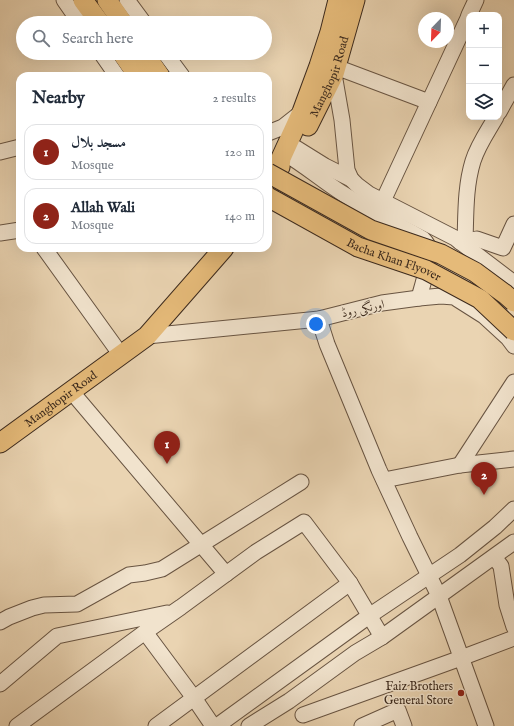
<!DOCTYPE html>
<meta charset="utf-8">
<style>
:root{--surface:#fff;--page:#f6f6f7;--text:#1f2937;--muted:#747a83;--line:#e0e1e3;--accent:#8f2418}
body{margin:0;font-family:"IM FELL English",Amiri,serif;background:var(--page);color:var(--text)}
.controls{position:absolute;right:12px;top:12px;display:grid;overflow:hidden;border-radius:8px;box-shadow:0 4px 16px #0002}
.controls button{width:36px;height:36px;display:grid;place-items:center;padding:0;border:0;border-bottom:1px solid var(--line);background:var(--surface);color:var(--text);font:20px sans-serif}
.compass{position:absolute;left:418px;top:12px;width:36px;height:36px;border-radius:50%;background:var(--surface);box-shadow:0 4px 16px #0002;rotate:203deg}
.you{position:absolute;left:316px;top:324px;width:14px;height:14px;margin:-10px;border:3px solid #fff;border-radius:50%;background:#1a73e8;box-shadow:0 0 0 6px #1a73e833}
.badge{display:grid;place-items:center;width:26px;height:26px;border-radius:50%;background:var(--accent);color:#fff;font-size:13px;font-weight:700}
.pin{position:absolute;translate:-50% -33px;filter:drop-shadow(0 1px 2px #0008)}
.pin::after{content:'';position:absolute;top:21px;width:14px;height:12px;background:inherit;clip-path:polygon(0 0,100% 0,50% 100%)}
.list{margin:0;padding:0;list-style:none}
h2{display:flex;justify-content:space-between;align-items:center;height:52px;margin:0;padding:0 16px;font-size:17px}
h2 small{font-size:13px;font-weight:400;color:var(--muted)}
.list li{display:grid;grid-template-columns:26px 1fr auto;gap:12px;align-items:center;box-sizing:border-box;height:56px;margin:0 8px 8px;padding:0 8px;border:1px solid var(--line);border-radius:12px}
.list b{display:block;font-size:15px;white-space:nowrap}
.list p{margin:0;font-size:13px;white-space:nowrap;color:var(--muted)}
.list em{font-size:13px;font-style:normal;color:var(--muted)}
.icon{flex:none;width:22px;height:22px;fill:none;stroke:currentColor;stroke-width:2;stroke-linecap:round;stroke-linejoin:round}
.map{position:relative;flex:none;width:514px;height:726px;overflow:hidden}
.search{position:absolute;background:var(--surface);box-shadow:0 4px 16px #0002;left:16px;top:16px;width:256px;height:44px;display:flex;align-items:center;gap:10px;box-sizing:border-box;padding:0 14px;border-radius:22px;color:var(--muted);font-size:15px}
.panel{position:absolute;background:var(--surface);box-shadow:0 4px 16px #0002;left:16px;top:72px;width:256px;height:180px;border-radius:12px}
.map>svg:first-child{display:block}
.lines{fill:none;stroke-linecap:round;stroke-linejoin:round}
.minor-casing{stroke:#685442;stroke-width:17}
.major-casing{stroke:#3c2a1d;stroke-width:21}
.minor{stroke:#f1e3cd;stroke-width:15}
.major{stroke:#e5ba79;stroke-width:19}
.major-bridge-casing{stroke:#3c2a1d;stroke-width:21;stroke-linecap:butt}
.major-bridge{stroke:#e5ba79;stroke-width:19}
.poi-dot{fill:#8f2418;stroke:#f1e3cd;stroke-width:1.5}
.labels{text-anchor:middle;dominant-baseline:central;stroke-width:3;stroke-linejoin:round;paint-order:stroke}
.street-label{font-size:12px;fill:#3c2a1d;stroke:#f1e3cd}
.poi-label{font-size:12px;fill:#3c2a1d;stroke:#f1e3cd;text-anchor:end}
</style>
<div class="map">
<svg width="514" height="726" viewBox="0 0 514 726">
<rect width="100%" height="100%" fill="#ead4b2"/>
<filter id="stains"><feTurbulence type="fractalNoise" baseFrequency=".005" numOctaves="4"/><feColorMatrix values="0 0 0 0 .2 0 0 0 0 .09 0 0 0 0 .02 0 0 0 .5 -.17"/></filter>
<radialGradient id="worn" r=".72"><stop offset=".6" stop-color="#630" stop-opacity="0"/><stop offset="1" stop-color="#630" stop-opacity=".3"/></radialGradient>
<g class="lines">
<g class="minor-casing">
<g id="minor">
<path d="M64,0L80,23"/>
<path d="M127,0L144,23"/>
<path d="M469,15L476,0"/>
<path d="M101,53L117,76"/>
<path d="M165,53L182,76"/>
<path d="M336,67L429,102"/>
<path d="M334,74L342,120L347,170L351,179L357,185L369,194L455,238L514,283"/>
<path d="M499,112L514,85"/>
<path d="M268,133L283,127L302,112"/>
<path d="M288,143L325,166L351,179"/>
<path d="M0,152L20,147"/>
<path d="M284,153C305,165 324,182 345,195C370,211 398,224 423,239C425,241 426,242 427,244C433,255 422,286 419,298"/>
<path d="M383,201L469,16"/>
<path d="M0,233L20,230"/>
<path d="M465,241C466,215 465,187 473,161C478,145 488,131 496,117"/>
<path d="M460,242L477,239L503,248L514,224"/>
<path d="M44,248L121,355"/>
<path d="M319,319L327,344L379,470L410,537L439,596L486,726"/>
<path d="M147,336L319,319L382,303L419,298L441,296L454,297L484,316L508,338L514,346"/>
<path d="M71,391L226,574"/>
<path d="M460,465L514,382"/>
<path d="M384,480L460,465L514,459"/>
<path d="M494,557L501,566L507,605L514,627"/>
<path d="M0,622L9,617L32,608L44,605L77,604L129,575L145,573L162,569L301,482"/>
<path d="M145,632L194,698L213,726"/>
<path d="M0,684L57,636L167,613"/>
<path d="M303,715L461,658L514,638"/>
<path d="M17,726L145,632L181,607L256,552L304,522L350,583L382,637"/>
<path d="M156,726L350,583"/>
<path d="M217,726L369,616L460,555L495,527L514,509"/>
<path d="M249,726L289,701L355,653L382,637L439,596L514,542"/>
<path d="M362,726L398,710L404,726"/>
</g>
</g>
<g class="major-casing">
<g id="major">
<path d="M83,0L100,23"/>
<path d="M107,0L123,23"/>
<path d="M122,53L138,76"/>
<path d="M144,53L160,76"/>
<path id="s1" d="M308,126L334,74L355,0"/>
<path d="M268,188L280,167L281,158L302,112L319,66L330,32L338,0"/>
<path id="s2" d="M0,443L147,336L224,248"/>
</g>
</g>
<use href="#minor" class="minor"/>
<use href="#major" class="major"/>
<g class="major-bridge-casing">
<g id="major-bridge">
<path d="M268,173L371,230L441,254L475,272L505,294L514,302"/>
<path id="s3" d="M268,197L358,247L426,270L480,299L514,331"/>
</g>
</g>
<use href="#major-bridge" class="major-bridge"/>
</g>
<circle class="poi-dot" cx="461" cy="693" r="4"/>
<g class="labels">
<g class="street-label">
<text stroke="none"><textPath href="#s1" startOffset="54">Manghopir Road</textPath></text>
<text stroke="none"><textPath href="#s3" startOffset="141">Bacha Khan Flyover</textPath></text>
<text transform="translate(363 309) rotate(-13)">اورنگی روڈ</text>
<text stroke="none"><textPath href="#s2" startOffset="75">Manghopir Road</textPath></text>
</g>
<g class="poi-label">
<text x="453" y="686">Faiz Brothers<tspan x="453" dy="14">General Store</tspan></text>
</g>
</g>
<rect width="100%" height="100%" filter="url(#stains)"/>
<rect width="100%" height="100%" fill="url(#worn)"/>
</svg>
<div class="controls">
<button>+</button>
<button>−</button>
<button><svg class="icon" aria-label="layers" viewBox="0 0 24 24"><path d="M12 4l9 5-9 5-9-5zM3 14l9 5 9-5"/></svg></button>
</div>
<svg class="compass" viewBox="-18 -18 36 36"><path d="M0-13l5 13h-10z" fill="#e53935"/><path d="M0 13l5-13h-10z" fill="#747a83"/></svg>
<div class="you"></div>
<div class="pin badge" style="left:167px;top:464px">1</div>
<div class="pin badge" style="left:484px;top:495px">2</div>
<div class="search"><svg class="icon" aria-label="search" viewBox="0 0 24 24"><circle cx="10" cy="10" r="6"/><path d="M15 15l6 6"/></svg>Search here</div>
<section class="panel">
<h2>Nearby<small>2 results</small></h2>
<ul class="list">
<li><span class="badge">1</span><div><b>مسجد بلال</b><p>Mosque</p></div><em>120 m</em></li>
<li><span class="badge">2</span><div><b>Allah Wali</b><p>Mosque</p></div><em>140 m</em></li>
</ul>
</section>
</div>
